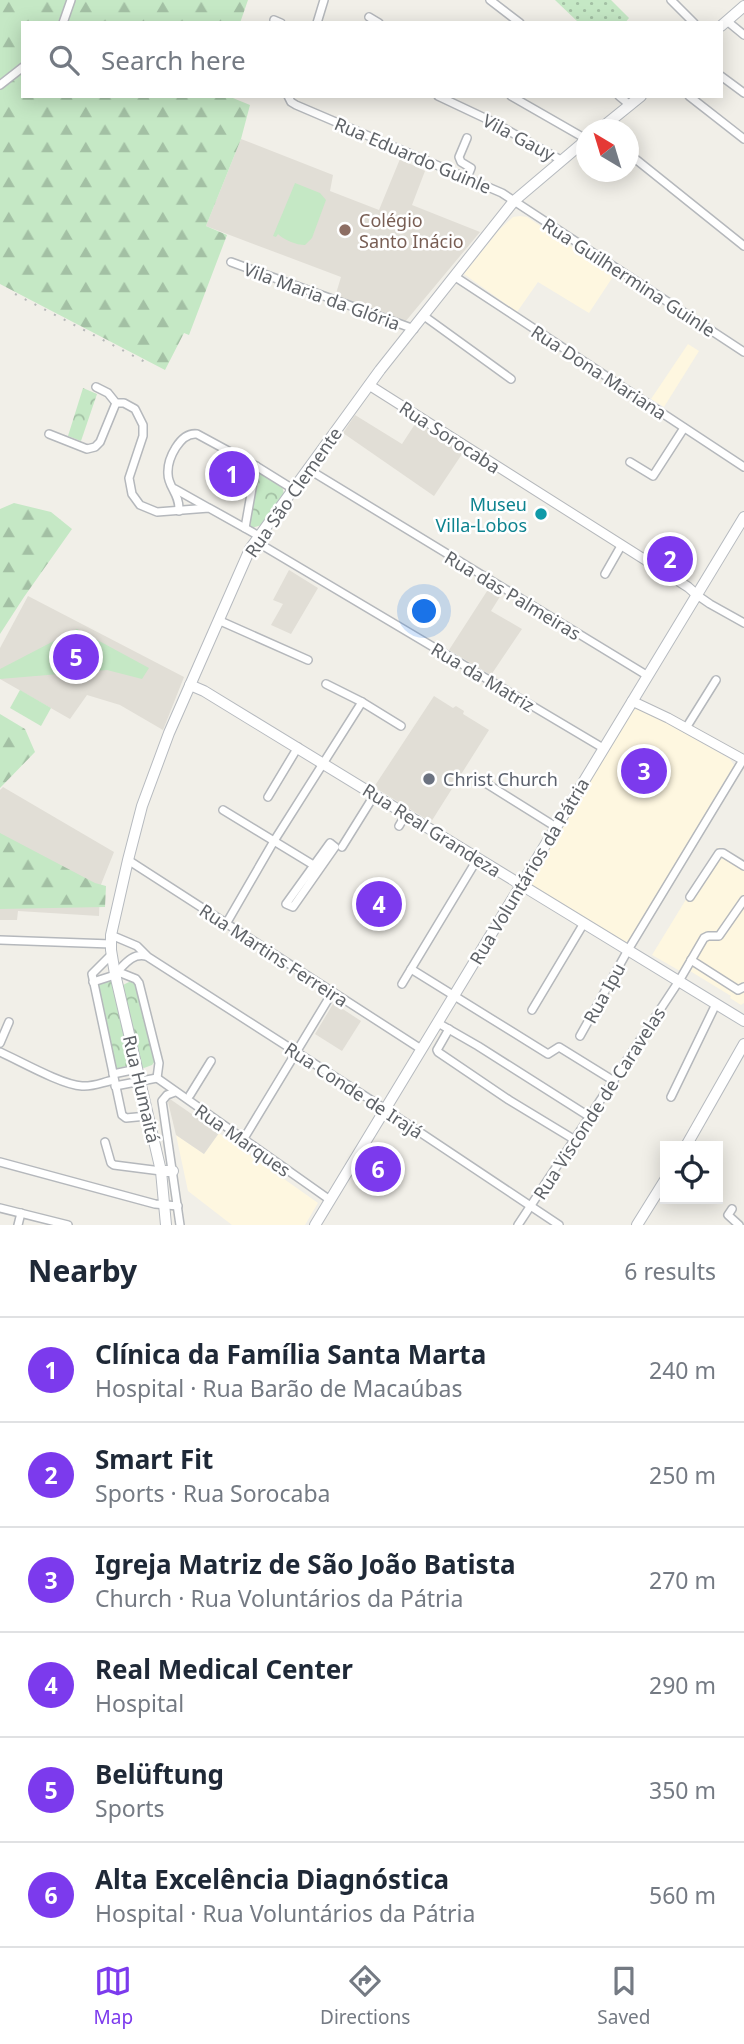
<!DOCTYPE html>
<meta charset="utf-8">
<style>
:root{--surface:#fff;--page:#f2f2f3;--text:#1f2937;--muted:#747a83;--line:#e0e1e3;--accent:#7c3aed}
body{margin:0;font-family:"Noto Sans",sans-serif;background:var(--page);color:var(--text)}
.controls{position:absolute;right:21px;bottom:21px;display:grid;overflow:hidden;border-radius:0px;box-shadow:0 4px 18px #0003}
.controls button{width:63px;height:63px;display:grid;place-items:center;padding:0;border:0;border-bottom:2px solid var(--line);background:var(--surface);color:var(--text);font:35px sans-serif}
.compass{position:absolute;left:576px;top:119px;width:63px;height:63px;border-radius:50%;background:var(--surface);box-shadow:0 4px 18px #0003;rotate:322deg}
.you{position:absolute;left:425px;top:612px;width:24px;height:24px;margin:-18px;border:5px solid #fff;border-radius:50%;background:#1a73e8;box-shadow:0 0 0 10px #1a73e833}
.badge{display:grid;place-items:center;width:46px;height:46px;border-radius:50%;background:var(--accent);color:#fff;font-size:23px;font-weight:700}
.pin{position:absolute;translate:-50% -50%;border:4px solid #fff;box-shadow:0 2px 7px #0006}
.list{margin:0;padding:0;list-style:none}
h2{display:flex;justify-content:space-between;align-items:center;height:91px;margin:0;padding:0 28px;font-size:30px}
h2 small{font-size:23px;font-weight:400;color:var(--muted)}
.list li{display:grid;grid-template-columns:46px 1fr auto;gap:21px;align-items:center;box-sizing:border-box;height:105px;padding:0 28px;border-top:2px solid var(--line)}
.list b{display:block;font-size:26px;white-space:nowrap}
.list p{margin:0;font-size:23px;white-space:nowrap;color:var(--muted)}
.list em{font-size:23px;font-style:normal;color:var(--muted)}
.icon{flex:none;width:38px;height:38px;fill:none;stroke:currentColor;stroke-width:2;stroke-linecap:round;stroke-linejoin:round}
.map{position:relative;flex:none;width:744px;height:1225px;overflow:hidden}
.search{position:absolute;background:var(--surface);box-shadow:0 4px 18px #0003;left:21px;right:21px;top:21px;height:77px;display:flex;align-items:center;gap:18px;box-sizing:border-box;padding:0 24px;border-radius:0px;color:var(--muted);font-size:26px}
.sheet{height:721px;background:var(--surface)}
nav{display:flex;justify-content:space-around;align-items:center;box-sizing:border-box;height:98px;border-top:2px solid var(--line);background:var(--surface);font-size:19px;color:var(--muted)}
nav a{display:grid;justify-items:center;gap:4px}
nav .on{color:var(--accent)}
.map>svg:first-child{display:block}
.commercial{fill:#fef7e0}
.education{fill:#e1ded6}
.grass{fill:url(#grass-dots)}
.forest{fill:url(#forest-firs)}
.park{fill:url(#park-crowns)}
.pitch{fill:#c5e8c5}
.lines{fill:none;stroke-linecap:round;stroke-linejoin:round}
.minor-casing{stroke:#b5b8bc;stroke-width:10}
.tertiary-casing{stroke:#b5b8bc;stroke-width:11}
.secondary-casing{stroke:#b6babf;stroke-width:12}
.minor{stroke:#fff;stroke-width:7}
.tertiary{stroke:#fff;stroke-width:9}
.secondary{stroke:#fff;stroke-width:10}
.rail{stroke:#b6b7b8;stroke-width:2;stroke-dasharray:2 9;stroke-linecap:butt}
.education-dot{fill:#8d6e63;stroke:#fff;stroke-width:2.5}
.culture-dot{fill:#0f9aa8;stroke:#fff;stroke-width:2.5}
.worship-dot{fill:#6b7280;stroke:#fff;stroke-width:2.5}
.labels{text-anchor:middle;dominant-baseline:central;stroke-width:5;stroke-linejoin:round;paint-order:stroke}
.street-label{font-size:18px;fill:#5f6368;stroke:#fff}
.education-label{font-size:18px;fill:#785e54;stroke:#fff;text-anchor:start}
.culture-label{font-size:18px;fill:#0d838f;stroke:#fff;text-anchor:end}
.worship-label{font-size:18px;fill:#5b616d;stroke:#fff;text-anchor:start}
</style>
<div class="map">
<svg width="744" height="1225" viewBox="0 0 744 1225">
<defs>
<pattern id="grass-dots" width="8" height="8" patternUnits="userSpaceOnUse" patternTransform="scale(1.75)"><rect width="8" height="8" fill="#c5e8c5"/><path d="M2 2h.1M6 6h.1" fill="none" stroke="#a3c0a4" stroke-width="1.8" stroke-linecap="round"/></pattern>
<pattern id="forest-firs" width="22" height="20" patternUnits="userSpaceOnUse" patternTransform="scale(1.75)"><rect width="22" height="20" fill="#c5e8c5"/><path d="M5 1l3.5 6h-7zM16 11l3.5 6h-7z" fill="#a3c0a4"/></pattern>
<pattern id="park-crowns" width="20" height="18" patternUnits="userSpaceOnUse" patternTransform="scale(1.75)"><rect width="20" height="18" fill="#c5e8c5"/><path d="M2 6a3 3 0 1 1 6 0M12 15a3 3 0 1 1 6 0" fill="none" stroke="#a3c0a4"/></pattern>
</defs>
<rect width="100%" height="100%" fill="#f1efe8"/>
<g class="commercial">
<path d="M520,216L527,217L614,275L589,313L538,282L517,312L464,274L499,230L513,217Z"/>
<path d="M688,344L699,351L664,407L651,399Z"/>
<path d="M636,709L654,716L730,759L734,765L629,941L625,943L530,885L528,882L631,712Z"/>
<path d="M718,847L744,863V1003L741,1005L730,998L731,996L690,971L687,975L652,955Z"/>
<path d="M219,1133L318,1203L305,1225H232L188,1191L176,1135L204,1154Z"/>
</g>
<g class="education">
<path d="M241,139L333,175L330,191L379,210L400,159L425,171L412,205L480,232L405,322L335,297L341,277L206,226Z"/>
<path d="M355,415L402,444L417,421L464,451L434,496L343,433Z"/>
<path d="M289,570L318,588L291,634L271,625L283,604L273,600Z"/>
<path d="M489,588L501,595L491,611L522,629L491,675L449,650Z"/>
<path d="M28,596L184,677L163,730L120,705L87,695L70,719L0,679V648Z"/>
<path d="M434,696L453,708L456,706L464,711L463,714L489,730L431,822L374,787Z"/>
<path d="M3,787L114,852L100,887L99,916L18,911L17,920H0V790Z"/>
<path d="M333,1004H335L361,1021L342,1051L315,1034Z"/>
<path d="M170,1099L219,1133L204,1154L176,1135L168,1102Z"/>
</g>
<path class="grass" d="M555,0H611L629,18L625,23H579Z"/>
<g class="forest">
<path d="M0,0H248L240,23H23V96H228L250,105L241,139L206,226L227,235L189,335L184,333L165,370L0,284Z"/>
<path d="M14,503L51,512L72,529L24,597L0,634V509Z"/>
<path d="M0,714L25,729L35,752L0,788Z"/>
<path d="M0,833L95,883L106,886L105,907L0,909Z"/>
</g>
<g class="park">
<path d="M83,388L97,394L81,441L68,436Z"/>
<path d="M261,474L282,486L284,494L262,525L251,528L250,525L257,479L258,475Z"/>
<path d="M112,979L130,1065L115,1069L97,984Z"/>
<path d="M131,981L138,986L155,1061L152,1065L144,1068L141,1067L123,985Z"/>
</g>
<g class="pitch">
<path d="M295,183L320,193L326,200L312,238L305,245C296,245 284,240 278,234L276,237L273,236Z"/>
<path d="M77,629L149,668L142,679L107,670L0,679V669Z"/>
<path d="M20,690L51,708L41,726L10,708Z"/>
</g>
<g class="lines">
<g class="minor-casing">
<g id="minor">
<path d="M490,0L520,23"/>
<path d="M671,0L694,23"/>
<path d="M369,17L379,23"/>
<path d="M274,20L281,23"/>
<path d="M727,21L744,35"/>
<path d="M63,23L71,0"/>
<path d="M317,23L324,0"/>
<path d="M721,76L744,93"/>
<path d="M0,85L23,67"/>
<path d="M288,96L291,102L296,105L502,193L744,352"/>
<path d="M438,96L491,121L561,160"/>
<path d="M511,96L586,139"/>
<path d="M619,96L630,105"/>
<path d="M689,96L744,139"/>
<path d="M628,153L744,246"/>
<path d="M467,178L471,168L461,162L459,157L467,138"/>
<path d="M231,262L414,329"/>
<path d="M454,276L744,467"/>
<path d="M424,316L511,379"/>
<path d="M96,387L108,393L116,403H124L135,409L143,425V436L129,478L132,494L140,505L157,512L209,508L259,536"/>
<path d="M49,434L87,449L95,447L100,442L116,403"/>
<path d="M630,462L653,476L684,428"/>
<path d="M308,469L648,676"/>
<path d="M175,489L207,507"/>
<path d="M179,511C180,494 168,487 168,474C167,459 180,432 197,434L256,466L293,489"/>
<path d="M245,528L256,466"/>
<path d="M255,541L603,748"/>
<path d="M605,574L621,546"/>
<path d="M697,595L710,604L744,623"/>
<path d="M218,620L308,660"/>
<path d="M326,684L362,702L401,726"/>
<path d="M686,728L716,680"/>
<path d="M484,782L556,827"/>
<path d="M268,797L298,747"/>
<path d="M223,810L315,866"/>
<path d="M399,826L406,814"/>
<path d="M330,843L335,847L293,907L286,904Z"/>
<path d="M342,847L375,794"/>
<path d="M478,858L411,969L548,1054L559,1047L614,1081"/>
<path d="M128,860L421,1049"/>
<path d="M690,897L719,853H723L744,866"/>
<path d="M226,924L274,841L362,702"/>
<path d="M111,935L137,946L148,957L385,1109L559,1225"/>
<path d="M0,940L111,944"/>
<path d="M112,954L92,974L122,1115L126,1118L147,1116"/>
<path d="M691,960L738,990L744,987"/>
<path d="M116,973C125,964 132,953 146,956"/>
<path d="M93,982L121,973L136,979L139,983L159,1063L157,1078"/>
<path d="M402,984L411,969"/>
<path d="M532,1010L584,923"/>
<path d="M438,1023L478,1046L590,1117"/>
<path d="M449,1029L437,1050L438,1052L509,1100L575,1140"/>
<path d="M580,1036L628,950L743,760"/>
<path d="M0,1043L9,1022"/>
<path d="M0,1052C20,1061 62,1085 82,1086C93,1087 103,1082 114,1080"/>
<path d="M113,1074L137,1069"/>
<path d="M157,1078L330,1200"/>
<path d="M115,1086L157,1078"/>
<path d="M175,1092L167,1095L162,1101L180,1225"/>
<path d="M190,1095L211,1061"/>
<path d="M671,1097L716,1004"/>
<path d="M243,1140L332,993"/>
<path d="M105,1142L111,1163L114,1165L161,1171"/>
<path d="M0,1162L155,1204L178,1206"/>
<path d="M0,1208L68,1225"/>
<path d="M732,1209L728,1215L739,1225"/>
<path d="M18,1225L21,1213"/>
<path d="M518,1225L679,981L704,938L708,936H719L744,900"/>
</g>
</g>
<g class="tertiary-casing">
<g id="tertiary">
<path d="M369,385L688,587L697,595"/>
<path d="M632,701L668,718L744,760"/>
</g>
</g>
<g class="secondary-casing">
<g id="secondary">
<path d="M721,26L744,6"/>
<path d="M599,130L641,96"/>
<path d="M190,685L204,691L744,1021"/>
<path d="M686,1146L744,1044"/>
<path d="M161,1171H173"/>
<path d="M166,1225L161,1171L115,974L111,950V935L128,860L142,806L169,733L250,549L380,370L514,201L586,140"/>
<path d="M315,1225L744,517"/>
<path d="M637,1225L665,1180"/>
</g>
</g>
<use href="#minor" class="minor"/>
<use href="#tertiary" class="tertiary"/>
<use href="#secondary" class="secondary"/>
<path class="rail" d="M15,294L147,363"/>
</g>
<circle class="education-dot" cx="345" cy="230" r="7"/>
<circle class="culture-dot" cx="541" cy="514" r="7"/>
<circle class="worship-dot" cx="429" cy="779" r="7"/>
<g class="labels">
<g class="street-label">
<text transform="translate(519 137) rotate(28)">Vila Gauy</text>
<text transform="translate(413 155) rotate(23)">Rua Eduardo Guinle</text>
<text transform="translate(629 277) rotate(33)">Rua Guilhermina Guinle</text>
<text transform="translate(322 296) rotate(20)">Vila Maria da Glória</text>
<text transform="translate(599 372) rotate(33)">Rua Dona Mariana</text>
<text transform="translate(450 437) rotate(33)">Rua Sorocaba</text>
<text transform="translate(293 492) rotate(-55)">Rua São Clemente</text>
<text transform="translate(513 595) rotate(31)">Rua das Palmeiras</text>
<text transform="translate(483 677) rotate(31)">Rua da Matriz</text>
<text transform="translate(432 830) rotate(32)">Rua Real Grandeza</text>
<text transform="translate(529 871) rotate(-59)">Rua Voluntários da Pátria</text>
<text transform="translate(274 955) rotate(33)">Rua Martins Ferreira</text>
<text transform="translate(604 993) rotate(-61)">Rua Ipu</text>
<text transform="translate(142 1089) rotate(77)">Rua Humaitá</text>
<text transform="translate(354 1090) rotate(33)">Rua Conde de Irajá</text>
<text transform="translate(599 1103) rotate(-57)">Rua Visconde de Caravelas</text>
<text transform="translate(243 1140) rotate(35)">Rua Marques</text>
</g>
<g class="education-label">
<text x="359" y="220">Colégio<tspan x="359" dy="21">Santo Inácio</tspan></text>
</g>
<g class="culture-label">
<text x="527" y="504">Museu<tspan x="527" dy="21">Villa-Lobos</tspan></text>
</g>
<g class="worship-label">
<text x="443" y="779">Christ Church</text>
</g>
</g>
</svg>
<div class="controls">
<button><svg class="icon" aria-label="locate" viewBox="0 0 24 24"><circle cx="12" cy="12" r="6"/><path d="M12 2v4M12 18v4M2 12h4M18 12h4"/></svg></button>
</div>
<svg class="compass" viewBox="-18 -18 36 36"><path d="M0-13l5 13h-10z" fill="#e53935"/><path d="M0 13l5-13h-10z" fill="#747a83"/></svg>
<div class="you"></div>
<div class="pin badge" style="left:232px;top:474px">1</div>
<div class="pin badge" style="left:670px;top:559px">2</div>
<div class="pin badge" style="left:644px;top:771px">3</div>
<div class="pin badge" style="left:379px;top:904px">4</div>
<div class="pin badge" style="left:76px;top:657px">5</div>
<div class="pin badge" style="left:378px;top:1169px">6</div>
<div class="search"><svg class="icon" aria-label="search" viewBox="0 0 24 24"><circle cx="10" cy="10" r="6"/><path d="M15 15l6 6"/></svg>Search here</div>
</div>
<section class="sheet">
<h2>Nearby<small>6 results</small></h2>
<ul class="list">
<li><span class="badge">1</span><div><b>Clínica da Família Santa Marta</b><p>Hospital · Rua Barão de Macaúbas</p></div><em>240 m</em></li>
<li><span class="badge">2</span><div><b>Smart Fit</b><p>Sports · Rua Sorocaba</p></div><em>250 m</em></li>
<li><span class="badge">3</span><div><b>Igreja Matriz de São João Batista</b><p>Church · Rua Voluntários da Pátria</p></div><em>270 m</em></li>
<li><span class="badge">4</span><div><b>Real Medical Center</b><p>Hospital</p></div><em>290 m</em></li>
<li><span class="badge">5</span><div><b>Belüftung</b><p>Sports</p></div><em>350 m</em></li>
<li><span class="badge">6</span><div><b>Alta Excelência Diagnóstica</b><p>Hospital · Rua Voluntários da Pátria</p></div><em>560 m</em></li>
</ul>
</section>
<nav>
<a class="on"><svg class="icon" aria-label="map" viewBox="0 0 24 24"><path d="M3 6l6-2 6 2 6-2v14l-6 2-6-2-6 2zM9 4v14M15 6v14"/></svg>Map</a>
<a><svg class="icon" aria-label="directions" viewBox="0 0 24 24"><path d="M12 3l9 9-9 9-9-9zM9 14v-3h6M13 9l2 2-2 2"/></svg>Directions</a>
<a><svg class="icon" aria-label="saved" viewBox="0 0 24 24"><path d="M7 4h10v16l-5-4-5 4z"/></svg>Saved</a>
</nav>
